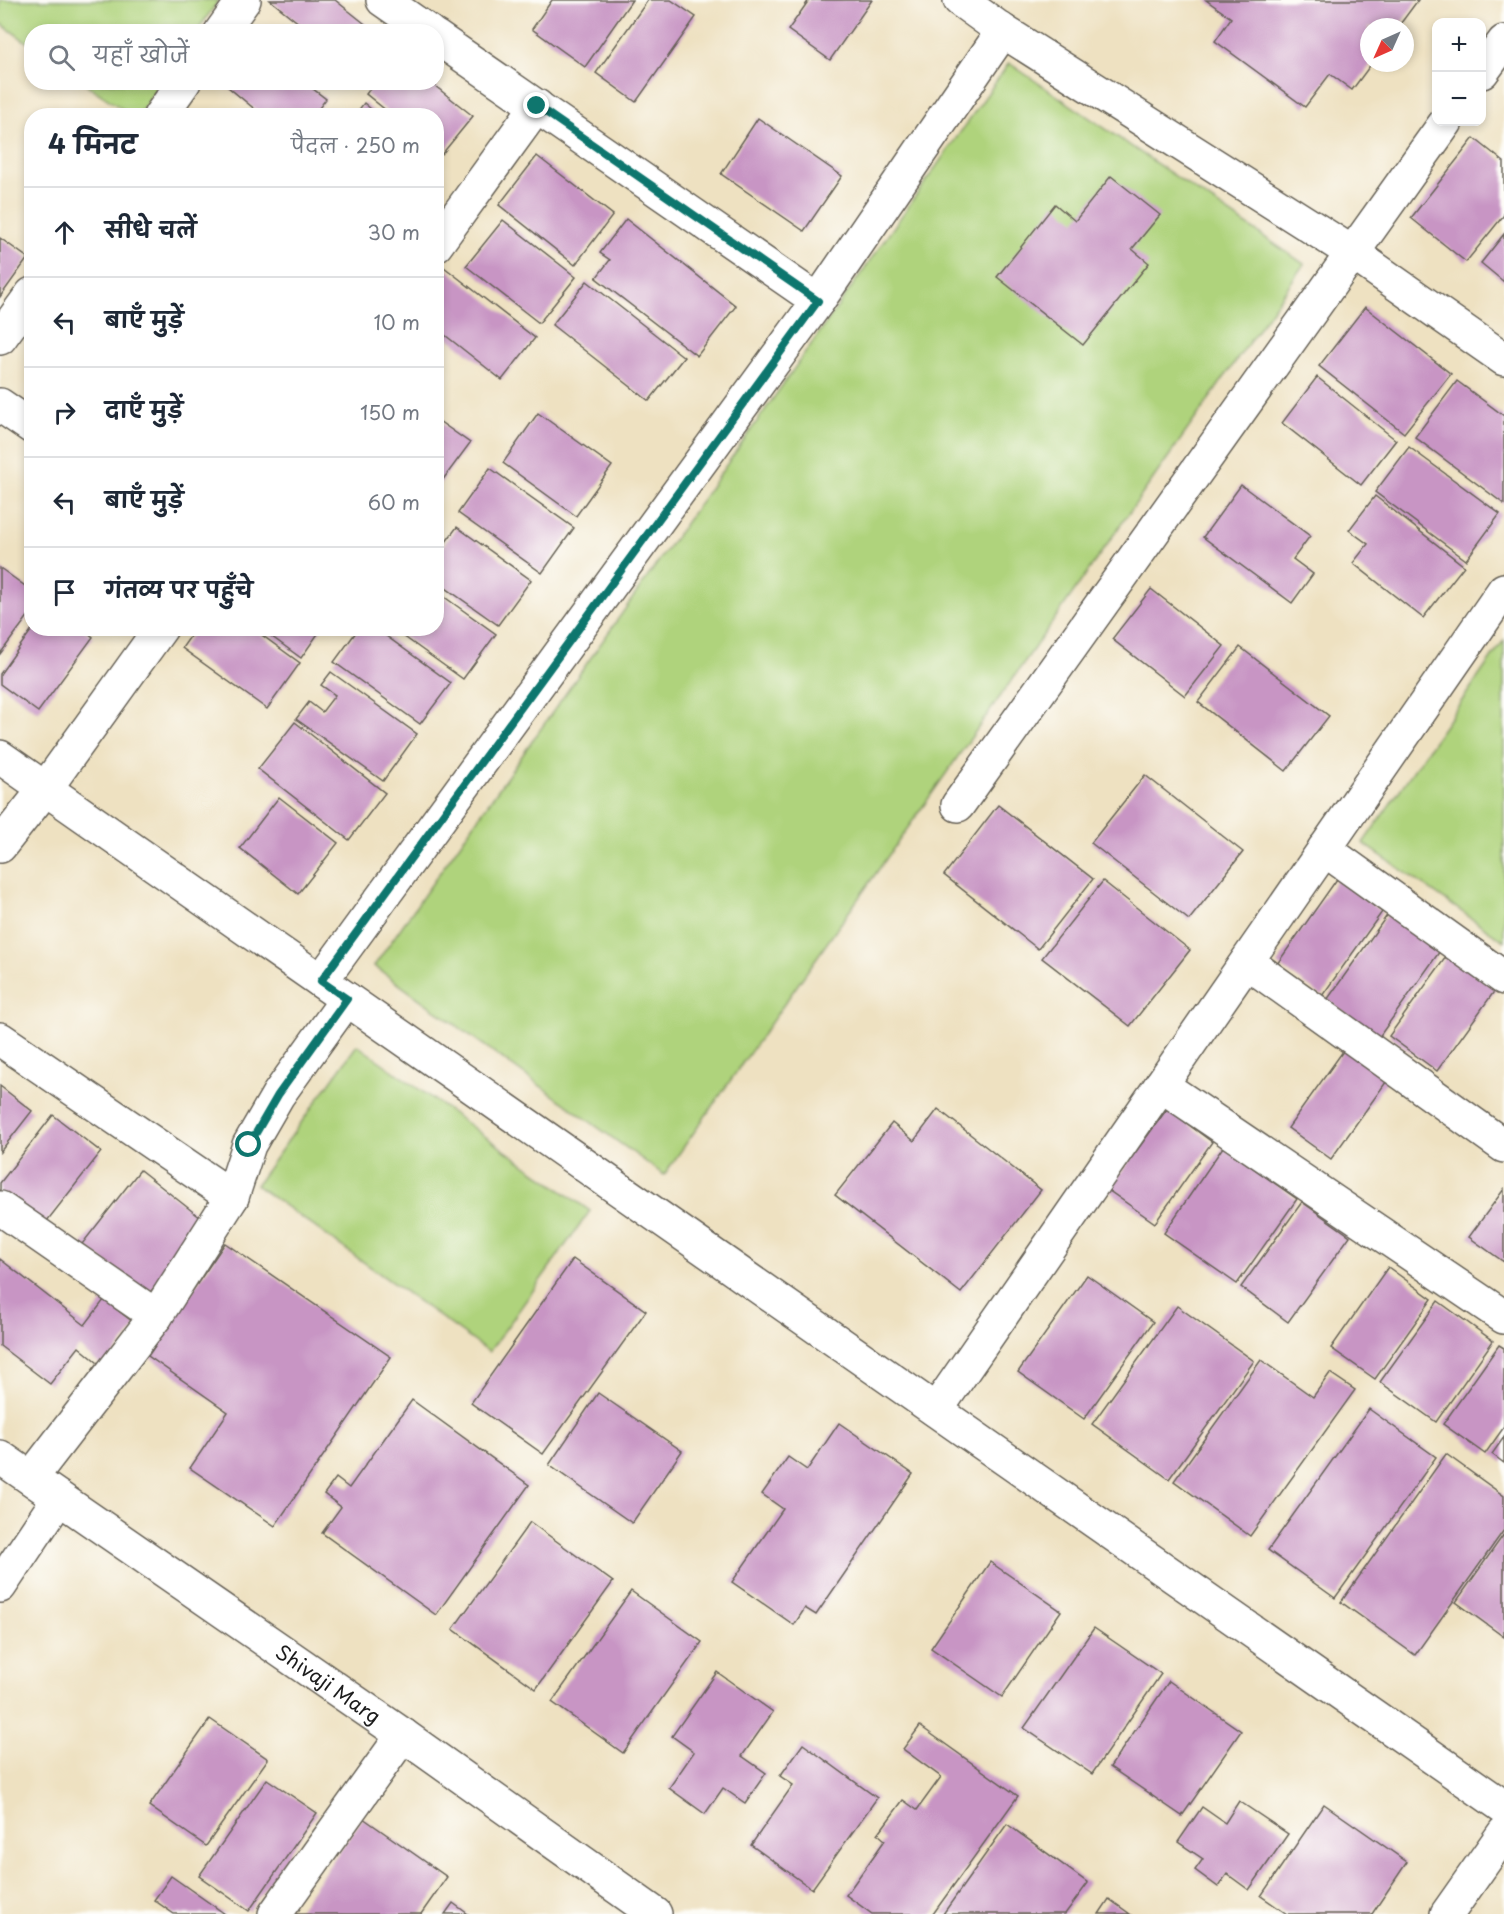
<!DOCTYPE html>
<html lang="hi">
<meta charset="utf-8">
<style>
:root{--surface:#fff;--page:#f2f2f3;--text:#1f2937;--muted:#747a83;--line:#e0e1e3}
body{margin:0;font-family:"Playpen Sans","Playpen Sans Deva",sans-serif;background:var(--page);color:var(--text)}
.controls{position:absolute;right:18px;top:18px;display:grid;overflow:hidden;border-radius:12px;box-shadow:0 3px 9px #0003}
.controls button{width:54px;height:54px;display:grid;place-items:center;padding:0;border:0;border-bottom:2px solid var(--line);background:var(--surface);color:var(--text);font:30px sans-serif}
.compass{position:absolute;left:1360px;top:18px;width:54px;height:54px;border-radius:50%;background:var(--surface);box-shadow:0 3px 9px #0003;rotate:225deg}
.stop{position:absolute;width:18px;height:18px;margin:-14px;border:4px solid #0f766e;border-radius:50%;background:#fff}
.stop.end{background:#0f766e;border-color:#fff;box-shadow:0 2px 6px #0008}
.list{margin:0;padding:0;list-style:none}
h2{display:flex;justify-content:space-between;align-items:center;height:78px;margin:0;padding:0 24px;font-size:26px}
h2 small{font-size:20px;font-weight:400;color:var(--muted)}
.list li{display:grid;grid-template-columns:39px 1fr auto;gap:18px;align-items:center;box-sizing:border-box;height:90px;padding:0 24px;border-top:2px solid var(--line)}
.list b{display:block;font-size:22px;white-space:nowrap}
.list em{font-size:20px;font-style:normal;color:var(--muted)}
.icon{flex:none;width:33px;height:33px;fill:none;stroke:currentColor;stroke-width:2;stroke-linecap:round;stroke-linejoin:round}
.map{position:relative;flex:none;width:1504px;height:1914px;overflow:hidden}
.search{position:absolute;background:var(--surface);box-shadow:0 3px 9px #0003;left:24px;top:24px;width:420px;height:66px;display:flex;align-items:center;gap:15px;box-sizing:border-box;padding:0 21px;border-radius:24px;color:var(--muted);font-size:22px}
.panel{position:absolute;background:var(--surface);box-shadow:0 3px 9px #0003;left:24px;top:108px;width:420px;height:528px;border-radius:24px}
.map>svg:first-child{display:block}
.green{fill:#afd37c;stroke:#66784c;stroke-width:1.5}
.building{fill:#c895c4}
.lines{fill:none;stroke-linecap:round;stroke-linejoin:round}
.minor-casing{stroke:#666156;stroke-width:36}
.minor{stroke:#fff;stroke-width:33}
.route{stroke:#0f766e;stroke-width:8}
.labels{text-anchor:middle;dominant-baseline:central;stroke-width:5;stroke-linejoin:round;paint-order:stroke}
.street-label{font-size:20px;fill:#1c1c1c;stroke:#fdfcf7}
</style>
<div class="map">
<svg width="1504" height="1914" viewBox="0 0 1504 1914">
<rect width="100%" height="100%" fill="#fdfcf7"/>
<filter id="ink" filterUnits="userSpaceOnUse"><feTurbulence type="fractalNoise" baseFrequency=".0167" numOctaves="2"/><feDisplacementMap in="SourceGraphic" scale="12" xChannelSelector="R" yChannelSelector="G"/><feConvolveMatrix kernelMatrix="1 2 1 2 8 2 1 2 1" color-interpolation-filters="sRGB"/></filter>
<filter id="wash" filterUnits="userSpaceOnUse"><feTurbulence type="fractalNoise" baseFrequency=".008" numOctaves="4" result="noise"/><feDisplacementMap in="SourceGraphic" scale="24" xChannelSelector="R" yChannelSelector="G"/><feGaussianBlur stdDeviation="1.35" result="paint"/><feColorMatrix in="noise" values="0 0 0 0 0 0 0 0 0 0 0 0 0 0 0 0 0 1.4 0 .05"/><feComposite in="paint" operator="in"/></filter>
<g filter="url(#wash)">
<rect width="100%" height="100%" fill="#eee1c1"/>
<g class="green">
<path d="M0,0H219L197,31L32,32L31,45L0,23Z"/>
<path d="M1009,63L1304,264L664,1175L374,966Z"/>
<path d="M84,83H161L138,116L131,115Z"/>
<path d="M1504,640V941L1363,843Z"/>
<path d="M357,1045L590,1211L489,1352L256,1185Z"/>
</g>
<g id="blocks">
<g class="building">
<path d="M270,0H335L369,27L365,32H310Z"/>
<path d="M552,0H632L585,67L532,29Z"/>
<path d="M648,0H671L696,17L636,102L596,73Z"/>
<path d="M809,0H872L830,60L788,30Z"/>
<path d="M1206,0H1418L1398,27H1369V63H1372L1352,90L1330,74L1305,107L1215,41L1231,18Z"/>
<path d="M222,82H304L326,99L313,116H263Z"/>
<path d="M375,82H430L473,116L442,154L436,150V116H393L366,94Z"/>
<path d="M364,103L379,116H354Z"/>
<path d="M758,118L842,176L804,231L721,174Z"/>
<path d="M1474,138L1504,162V215L1466,262L1411,218Z"/>
<path d="M537,156L613,215L575,265L499,205Z"/>
<path d="M1111,176L1160,215L1132,249L1149,263L1083,345L997,277L1055,204L1075,221Z"/>
<path d="M626,219L736,306L697,356L596,278L610,260L600,253Z"/>
<path d="M503,220L576,277L539,323L466,266Z"/>
<path d="M1504,234V282L1481,263Z"/>
<path d="M0,238L28,258L0,297Z"/>
<path d="M444,267L535,338L502,380L436,328V277Z"/>
<path d="M587,281L684,357L649,401L552,325Z"/>
<path d="M1365,307L1451,374L1404,433L1319,366Z"/>
<path d="M1317,377L1396,440L1361,485L1282,423Z"/>
<path d="M1457,381L1504,416V504L1415,437Z"/>
<path d="M538,413L612,466L576,516L503,463Z"/>
<path d="M436,419L470,443L436,489Z"/>
<path d="M1409,447L1500,514L1466,560L1375,492Z"/>
<path d="M490,468L574,528L542,573L458,513Z"/>
<path d="M1241,485L1310,536L1293,559L1313,574L1292,603L1203,537Z"/>
<path d="M1375,496L1464,566L1423,618L1353,563L1368,544L1349,530Z"/>
<path d="M457,527L531,580L498,625L436,581V555Z"/>
<path d="M0,568L32,591V611L0,654Z"/>
<path d="M1151,589L1224,646L1185,696L1112,639Z"/>
<path d="M436,591L496,634L463,679L392,628H436Z"/>
<path d="M33,628H82L93,637L38,712L0,684V674Z"/>
<path d="M196,628H252L300,663L267,709L182,648Z"/>
<path d="M260,628H322L301,658Z"/>
<path d="M359,628H375L451,683L420,724L334,662Z"/>
<path d="M1240,647L1329,716L1286,771L1198,702Z"/>
<path d="M331,672L417,734L383,781L296,719L309,702L322,712L335,695L321,685Z"/>
<path d="M295,722L385,793L349,840L258,769Z"/>
<path d="M1145,775L1243,852L1189,920L1091,843Z"/>
<path d="M279,797L338,843L298,894L240,848Z"/>
<path d="M998,805L1093,879L1038,949L944,875Z"/>
<path d="M1337,879L1382,912L1322,996L1277,964Z"/>
<path d="M1103,881L1190,950L1130,1026L1042,958Z"/>
<path d="M1388,914L1440,951L1379,1037L1327,1000Z"/>
<path d="M1448,954L1496,989L1437,1071L1389,1036Z"/>
<path d="M1346,1047L1389,1078L1331,1159L1288,1128Z"/>
<path d="M0,1086L32,1111L0,1152Z"/>
<path d="M938,1109L1041,1190L961,1293L835,1195L892,1123L914,1141Z"/>
<path d="M1167,1109L1212,1142L1155,1223L1108,1190Z"/>
<path d="M53,1115L101,1152L43,1226L0,1193V1183Z"/>
<path d="M1223,1147L1297,1199L1237,1284L1164,1233Z"/>
<path d="M140,1170L206,1222L148,1295L82,1244Z"/>
<path d="M1504,1189V1262L1469,1237Z"/>
<path d="M1302,1202L1350,1236L1288,1322L1241,1287Z"/>
<path d="M225,1243L391,1357L275,1526L190,1468L228,1412L148,1356Z"/>
<path d="M0,1259L85,1325L104,1300L137,1325L104,1368L79,1347L50,1384L0,1346Z"/>
<path d="M573,1259L646,1311L543,1454L471,1403Z"/>
<path d="M1388,1267L1432,1299L1375,1379L1331,1348Z"/>
<path d="M1087,1275L1153,1322L1084,1419L1018,1372Z"/>
<path d="M1438,1301L1493,1341L1436,1422L1380,1382Z"/>
<path d="M1177,1306L1254,1361L1169,1479L1092,1424Z"/>
<path d="M1499,1345L1504,1348V1427L1485,1454L1443,1424Z"/>
<path d="M1261,1360L1313,1397L1330,1373L1355,1390L1250,1536L1174,1481Z"/>
<path d="M598,1393L682,1451L632,1523L549,1465Z"/>
<path d="M412,1400L529,1485L436,1615L322,1533L341,1507L324,1494L336,1478L349,1488Z"/>
<path d="M1369,1409L1436,1457L1335,1598L1268,1550Z"/>
<path d="M839,1423L913,1474L816,1615L805,1608L794,1625L732,1582L783,1509L762,1494L788,1457L807,1470Z"/>
<path d="M1504,1437V1463L1492,1454Z"/>
<path d="M1446,1454L1504,1496V1530L1415,1655L1341,1602Z"/>
<path d="M530,1522L613,1582L536,1689L453,1629Z"/>
<path d="M1504,1534V1637L1456,1602Z"/>
<path d="M990,1562L1061,1611L1002,1697L931,1648Z"/>
<path d="M631,1591L702,1642L623,1753L552,1702Z"/>
<path d="M1094,1628L1161,1674L1092,1774L1024,1728Z"/>
<path d="M717,1672L773,1712L742,1756L766,1773L745,1803L723,1788L705,1814L669,1788L694,1752L672,1736Z"/>
<path d="M1169,1681L1241,1731L1182,1816L1110,1767Z"/>
<path d="M210,1719L268,1759L206,1846L149,1806Z"/>
<path d="M920,1726L1018,1796L933,1914H872L846,1895L885,1840L878,1834L903,1800L917,1810L941,1777L903,1749Z"/>
<path d="M803,1744L877,1798L812,1889L751,1845L793,1785L780,1776Z"/>
<path d="M267,1779L317,1813L249,1911L199,1876Z"/>
<path d="M1239,1801L1288,1834L1249,1890L1227,1874L1218,1887L1195,1870L1203,1859L1178,1842L1202,1807L1225,1823Z"/>
<path d="M1324,1804L1407,1862L1372,1914H1287L1261,1896Z"/>
<path d="M363,1818L447,1877L421,1914H295Z"/>
<path d="M1007,1824L1088,1883L1065,1914H943Z"/>
<path d="M171,1876L225,1914H174L154,1900Z"/>
<path d="M1109,1899L1130,1914H1099Z"/>
<path d="M453,1903L468,1914H445Z"/>
</g>
</g>
</g>
<g filter="url(#ink)">
<use href="#blocks" fill-opacity="0" stroke="#666156" stroke-width="1.5"/>
<g class="lines">
<g class="minor-casing">
<g id="minor">
<path d="M383,0L429,32"/>
<path d="M960,0L1003,31L1351,252L1504,359"/>
<path d="M221,32L244,0"/>
<path d="M436,37L818,301"/>
<path d="M1482,72L1504,42"/>
<path d="M160,116L184,82"/>
<path d="M436,245L537,106"/>
<path d="M0,338L32,294"/>
<path d="M0,405L32,427"/>
<path d="M0,757L1504,1807"/>
<path d="M958,805L1446,122"/>
<path d="M0,846L45,789L161,628"/>
<path d="M1324,849L1504,978"/>
<path d="M1247,962L1504,1146"/>
<path d="M321,981L818,301L1003,31"/>
<path d="M0,1039L232,1197"/>
<path d="M1161,1085L1504,1317"/>
<path d="M0,1208L156,1316"/>
<path d="M936,1410L1504,590"/>
<path id="s1" d="M0,1457L403,1735L655,1914"/>
<path d="M31,1478L156,1316L232,1197L249,1145L278,1095L347,999"/>
<path d="M0,1586L59,1498"/>
<path d="M275,1914L403,1735"/>
<path d="M1447,1914L1504,1833"/>
</g>
</g>
<use href="#minor" class="minor"/>
</g>
</g>
<g class="lines" filter="url(#ink)">
<path class="route" d="M249,1145L278,1095L347,999L321,981L818,301L537,106"/>
</g>
<g class="labels">
<g class="street-label">
<text stroke="none"><textPath href="#s1" startOffset="399">Shivaji Marg</textPath></text>
</g>
</g>
</svg>
<div class="controls">
<button>+</button>
<button>−</button>
</div>
<svg class="compass" viewBox="-18 -18 36 36"><path d="M0-13l5 13h-10z" fill="#e53935"/><path d="M0 13l5-13h-10z" fill="#747a83"/></svg>
<div class="stop" style="left:249px;top:1145px"></div>
<div class="stop end" style="left:537px;top:106px"></div>
<div class="search"><svg class="icon" aria-label="search" viewBox="0 0 24 24"><circle cx="10" cy="10" r="6"/><path d="M15 15l6 6"/></svg>यहाँ खोजें</div>
<section class="panel">
<h2>4 मिनट<small>पैदल · 250 m</small></h2>
<ul class="list">
<li><svg class="icon" aria-label="ahead" viewBox="0 0 24 24"><path d="M12 20V5M6 11l6-6 6 6"/></svg><div><b>सीधे चलें</b></div><em>30 m</em></li>
<li><svg class="icon" aria-label="left" viewBox="0 0 24 24"><path d="M17 20v-9H6M10 6l-5 5 5 5"/></svg><div><b>बाएँ मुड़ें</b></div><em>10 m</em></li>
<li><svg class="icon" aria-label="right" viewBox="0 0 24 24"><path d="M7 20v-9h11M14 6l5 5-5 5"/></svg><div><b>दाएँ मुड़ें</b></div><em>150 m</em></li>
<li><svg class="icon" aria-label="left" viewBox="0 0 24 24"><path d="M17 20v-9H6M10 6l-5 5 5 5"/></svg><div><b>बाएँ मुड़ें</b></div><em>60 m</em></li>
<li><svg class="icon" aria-label="arrive" viewBox="0 0 24 24"><path d="M6 21V4h12l-3 4 3 4H6"/></svg><div><b>गंतव्य पर पहुँचे</b></div></li>
</ul>
</section>
</div>
